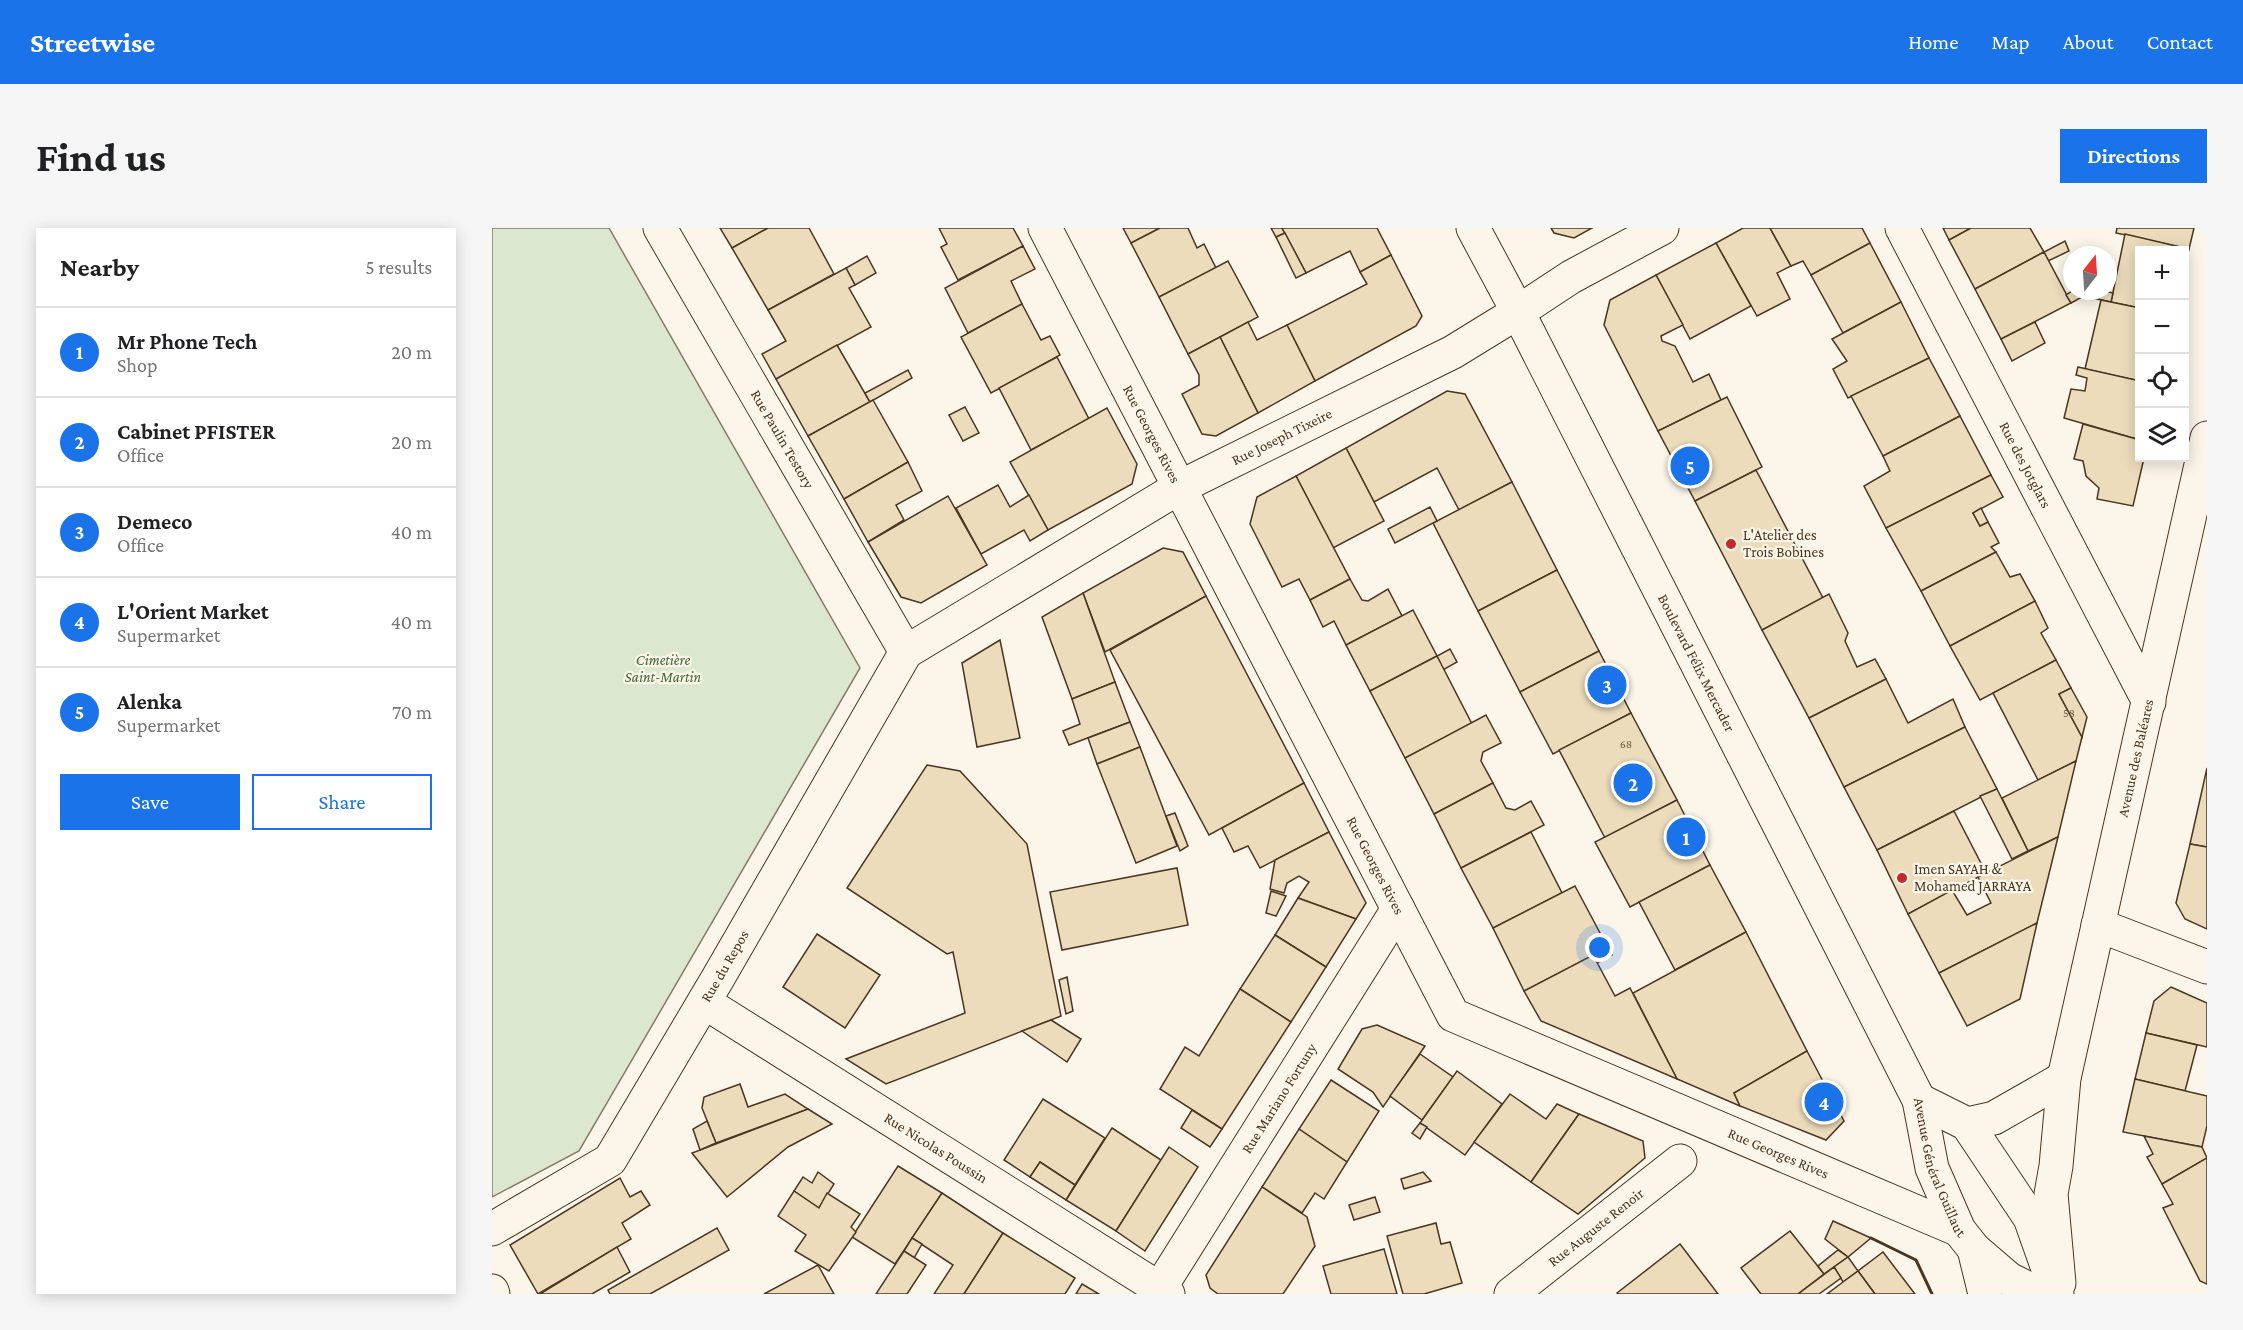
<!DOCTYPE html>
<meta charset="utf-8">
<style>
:root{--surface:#fff;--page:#f6f6f6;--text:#202124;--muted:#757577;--line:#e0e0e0;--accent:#1a73e8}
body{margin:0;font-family:"Crimson Pro",serif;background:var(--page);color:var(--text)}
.controls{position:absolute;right:18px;top:18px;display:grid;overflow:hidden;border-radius:0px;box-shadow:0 3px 15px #0003}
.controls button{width:54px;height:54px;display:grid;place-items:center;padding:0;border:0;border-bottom:2px solid var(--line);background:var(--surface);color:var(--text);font:30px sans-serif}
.compass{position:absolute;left:1571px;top:18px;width:54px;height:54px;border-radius:50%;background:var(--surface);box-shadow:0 3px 15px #0003;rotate:17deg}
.you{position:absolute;left:1108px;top:720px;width:21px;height:21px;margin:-15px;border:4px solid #fff;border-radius:50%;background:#1a73e8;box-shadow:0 0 0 9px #1a73e833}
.badge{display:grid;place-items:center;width:39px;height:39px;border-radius:50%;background:var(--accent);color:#fff;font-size:20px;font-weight:700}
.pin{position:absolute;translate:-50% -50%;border:3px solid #fff;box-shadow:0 2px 6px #0006}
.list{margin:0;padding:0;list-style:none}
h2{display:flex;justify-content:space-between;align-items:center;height:78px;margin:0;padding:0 24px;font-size:26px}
h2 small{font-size:20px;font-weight:400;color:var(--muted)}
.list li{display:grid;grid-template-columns:39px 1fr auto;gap:18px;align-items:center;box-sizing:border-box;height:90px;padding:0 24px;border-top:2px solid var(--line)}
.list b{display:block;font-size:22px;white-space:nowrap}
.list p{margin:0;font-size:20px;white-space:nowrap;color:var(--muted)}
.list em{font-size:20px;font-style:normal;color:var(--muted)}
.actions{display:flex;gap:12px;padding:18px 24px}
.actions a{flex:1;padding:14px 0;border:2px solid var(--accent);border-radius:0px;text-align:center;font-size:21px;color:var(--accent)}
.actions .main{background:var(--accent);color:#fff}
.icon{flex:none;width:33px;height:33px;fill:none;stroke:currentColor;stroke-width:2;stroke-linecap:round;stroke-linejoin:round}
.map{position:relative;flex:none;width:1715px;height:1066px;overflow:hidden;border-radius:0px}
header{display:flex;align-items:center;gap:36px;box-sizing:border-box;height:84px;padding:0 30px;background:var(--accent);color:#fff}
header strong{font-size:28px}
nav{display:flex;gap:33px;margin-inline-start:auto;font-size:21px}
.intro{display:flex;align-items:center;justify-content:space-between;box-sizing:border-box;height:144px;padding:0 36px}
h1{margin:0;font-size:42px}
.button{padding:15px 27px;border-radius:0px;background:var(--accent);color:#fff;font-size:21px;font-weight:700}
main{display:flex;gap:36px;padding:0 36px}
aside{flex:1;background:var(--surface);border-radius:0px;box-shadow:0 3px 15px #0003}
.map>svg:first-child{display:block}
.green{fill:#dce7d0;stroke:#887966;stroke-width:1.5}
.building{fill:#ecdcbc;stroke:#4a3520;stroke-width:1.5}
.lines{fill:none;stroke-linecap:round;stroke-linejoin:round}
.minor-casing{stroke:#4a3520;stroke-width:35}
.secondary-casing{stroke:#4a3520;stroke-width:35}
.minor{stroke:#fbf6e9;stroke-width:33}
.secondary{stroke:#fbf6e9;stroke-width:33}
.wall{stroke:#4a3520;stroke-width:3}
.poi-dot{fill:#c62828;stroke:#fbf6e9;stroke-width:2}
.labels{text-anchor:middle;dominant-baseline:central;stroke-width:4.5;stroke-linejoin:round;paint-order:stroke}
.number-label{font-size:12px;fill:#725f47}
.street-label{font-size:15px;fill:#4a3520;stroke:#fbf6e9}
.poi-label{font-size:15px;fill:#4a3520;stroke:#fbf6e9;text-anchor:start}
.park-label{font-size:15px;font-style:italic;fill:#436837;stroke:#fbf6e9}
</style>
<header>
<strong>Streetwise</strong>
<nav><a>Home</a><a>Map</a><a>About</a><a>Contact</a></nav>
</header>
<div class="intro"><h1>Find us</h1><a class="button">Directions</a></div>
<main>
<aside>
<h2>Nearby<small>5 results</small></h2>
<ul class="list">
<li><span class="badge">1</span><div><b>Mr Phone Tech</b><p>Shop</p></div><em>20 m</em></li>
<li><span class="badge">2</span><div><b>Cabinet PFISTER</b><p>Office</p></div><em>20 m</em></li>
<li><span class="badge">3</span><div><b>Demeco</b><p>Office</p></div><em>40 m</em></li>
<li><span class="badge">4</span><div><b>L'Orient Market</b><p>Supermarket</p></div><em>40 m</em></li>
<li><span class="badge">5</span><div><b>Alenka</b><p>Supermarket</p></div><em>70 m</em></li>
</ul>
<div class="actions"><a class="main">Save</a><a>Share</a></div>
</aside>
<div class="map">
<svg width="1715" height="1066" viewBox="0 0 1715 1066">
<rect width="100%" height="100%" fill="#fbf6e9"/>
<path class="green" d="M0,0H117L368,440L87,923L0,969Z"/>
<g class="building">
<path d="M228,0H276L240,20Z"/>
<path d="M276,0H317L342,46L276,82L240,20Z"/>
<path d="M447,0H521L531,18L466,52L449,19L455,16Z"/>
<path d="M631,0H668L639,15Z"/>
<path d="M668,0H696L705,20L712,16L724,40L667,69L639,15Z"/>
<path d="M779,0H790L793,5L784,9Z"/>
<path d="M790,0H885L899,27L868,44L858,23L814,45Z"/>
<path d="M1059,0H1100L1082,10L1062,5Z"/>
<path d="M1251,0H1278L1299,38L1285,45L1298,71L1265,88L1224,15Z"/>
<path d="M1278,0H1370L1378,15L1319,47L1311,33L1299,38Z"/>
<path d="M1451,0H1479L1457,12Z"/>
<path d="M1479,0H1538L1552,24L1483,61L1457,12Z"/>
<path d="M1625,0H1702L1697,21L1624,5Z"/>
<path d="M793,5L814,45L804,50L784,9Z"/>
<path d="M1633,6L1697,21L1692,42V22H1648V80L1619,74Z"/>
<path d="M1573,13L1577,23L1556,33L1552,24Z"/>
<path d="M1224,15L1259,78L1198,111L1164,47Z"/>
<path d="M1378,15L1409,74L1351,105L1319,47Z"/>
<path d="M531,18L543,41L519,53L530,76L476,105L453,60Z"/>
<path d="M1552,24L1579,75L1509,111L1483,61Z"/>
<path d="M899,27L930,88L924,98L823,153L795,97L875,56L868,44Z"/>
<path d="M375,28L384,45L363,57L354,40Z"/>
<path d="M736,33L766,89L696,126L667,69Z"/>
<path d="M354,40L363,57L357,60L379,99L284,151L270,126L294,113L276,82Z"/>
<path d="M1164,47L1191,97L1169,108L1170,113L1183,118L1201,154L1217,146L1229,172L1166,203L1112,97L1118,72Z"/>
<path d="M1580,63H1590L1592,68L1579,75L1574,67Z"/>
<path d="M1590,63H1612L1621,65L1619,74L1592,68Z"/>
<path d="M1609,72L1648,80V153L1593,141Z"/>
<path d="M1409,74L1437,130L1356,170L1341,141L1355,133L1340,111Z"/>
<path d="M530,76L549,112L558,108L568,127L499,165L469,109Z"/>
<path d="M756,94L765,112L795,97L823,153L766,185L728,109Z"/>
<path d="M1543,94L1553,115L1520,133L1509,111Z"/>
<path d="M728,109L766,185L724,208L710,206L690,166L707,157V147L696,126Z"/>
<path d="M345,117L378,174L316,208L284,151Z"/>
<path d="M565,129L597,191L539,222L507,160Z"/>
<path d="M1437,130L1468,188L1391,228L1359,168Z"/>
<path d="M1586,139L1648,153V212L1572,190L1579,161L1593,163L1595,150L1584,147Z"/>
<path d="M416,142L420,150L378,174L373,165Z"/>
<path d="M955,163L973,166L1020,254L967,282L945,240L882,274L854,220Z"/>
<path d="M1235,169L1270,239L1203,273L1166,203Z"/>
<path d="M381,172L416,234L352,271L316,208Z"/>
<path d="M473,179L487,205L471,213L457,187Z"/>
<path d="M615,180L645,236L640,256L556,302L518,234Z"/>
<path d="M1468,188L1499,247L1394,300L1372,258L1398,243L1391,228Z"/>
<path d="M1591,196L1648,212V230H1652L1641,278L1605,271L1607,260L1594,248L1591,233L1582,231Z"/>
<path d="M854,220L892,293L841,320L804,248Z"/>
<path d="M416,234L430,263L404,277L412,292L376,314L352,271Z"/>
<path d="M1264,242L1331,370L1270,402L1203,273Z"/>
<path d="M1499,247L1511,269L1481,285L1488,298L1496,294L1507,315L1499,319L1504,324L1429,363L1394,300Z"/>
<path d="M804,248L858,351L818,372L807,351L790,359L758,296L765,269Z"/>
<path d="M1020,254L1065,342L986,383L941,295Z"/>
<path d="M506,257L518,279L537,267L556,302L538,313L532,302L489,326L464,280Z"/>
<path d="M456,268L495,337L429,375L409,369L376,314Z"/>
<path d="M938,279L945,293L903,315L896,301Z"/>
<path d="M1489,280L1496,294L1488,298L1481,285Z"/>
<path d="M671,320L691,324L714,368L613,424L591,365Z"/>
<path d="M1504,324L1518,349L1528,346L1543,373L1458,418L1429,363Z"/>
<path d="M1065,342L1107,423L1028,464L986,383Z"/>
<path d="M858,351L870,372L876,373L896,361L910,388L854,417L842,393L831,399L818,372Z"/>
<path d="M591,365L623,454L580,471L550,389Z"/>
<path d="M1337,366L1356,405L1353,413L1365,439L1383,431L1394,451L1317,490L1270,402Z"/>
<path d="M714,368L812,555L717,607L618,422Z"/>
<path d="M1543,373L1556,400L1549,405L1564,432L1488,472L1458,418Z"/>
<path d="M921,382L945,428L878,463L854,417Z"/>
<path d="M508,412L528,510L485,519L470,435Z"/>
<path d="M958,421L965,434L951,442L945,428Z"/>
<path d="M1107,423L1139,485L1061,526L1028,464Z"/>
<path d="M945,428L980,496L913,530L878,463Z"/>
<path d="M1564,432L1579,460L1567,466L1590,509L1584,533L1546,552L1501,465Z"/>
<path d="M1394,451L1416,495L1461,471L1473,499L1352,559L1317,490Z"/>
<path d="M623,454L638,494L577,517L571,503L588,496L580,471Z"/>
<path d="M1579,460L1595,489L1590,509L1567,466Z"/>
<path d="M1139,485L1185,572L1113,610L1067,522Z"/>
<path d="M994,487L1009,515L991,524L990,528L989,533L1001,555L942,586L913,530Z"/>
<path d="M638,494L648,519L605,536L596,510Z"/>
<path d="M1473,499L1505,561L1385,622L1352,559Z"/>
<path d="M648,519L685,618L644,635L605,536Z"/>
<path d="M1584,533L1566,609L1536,623L1510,570Z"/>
<path d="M435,537L468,543L535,616L569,788L394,856L354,831L473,785L461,724L455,726L355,660Z"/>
<path d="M1715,540V619L1698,616Z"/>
<path d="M812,555L837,604L768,640L756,618L742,624L730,600Z"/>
<path d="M1001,555L1014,580L1023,582L1039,573L1052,597L969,640L942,586Z"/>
<path d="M1505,561L1536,623L1520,631L1488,568Z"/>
<path d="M1185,572L1218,637L1138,679L1103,614Z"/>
<path d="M1462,583L1494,645L1416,686L1385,622Z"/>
<path d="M683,585L696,618L688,623L674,588Z"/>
<path d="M837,604L874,675L864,691L806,670L817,654L807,648L795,655L792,665L778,661L783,632Z"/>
<path d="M1039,604L1070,665L1001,700L969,640Z"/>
<path d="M1566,609L1545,695L1447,745L1416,686L1460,662L1475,687L1499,675L1486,649Z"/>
<path d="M1698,616L1715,619V701L1693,691L1684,675Z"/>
<path d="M1218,637L1254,704L1183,742L1147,674Z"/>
<path d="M685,640L696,697L570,722L558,664Z"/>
<path d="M1083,658L1116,720L1032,763L1001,700Z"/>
<path d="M779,663L794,668L784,688L774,685Z"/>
<path d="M806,670L864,691L834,739L783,707Z"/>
<path d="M1545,695L1528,771L1475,798L1447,745Z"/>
<path d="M1254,704L1315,823L1242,865L1248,878L1185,851L1141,765Z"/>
<path d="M325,706L388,747L353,800L291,759Z"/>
<path d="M783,707L834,739L799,794L748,761Z"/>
<path d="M1116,720L1120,727L1105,735L1101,727Z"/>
<path d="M1101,727L1123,768L1138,760L1185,851L1049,793L1032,763Z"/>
<path d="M575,749L581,783L574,786L567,752Z"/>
<path d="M1679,759L1715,775V819L1654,805L1662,773Z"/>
<path d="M748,761L799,794L730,901L668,861L693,819L707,828Z"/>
<path d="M559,792L589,811L575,834L530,803Z"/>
<path d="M885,797L933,818L891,879L881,864L846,841L870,801Z"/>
<path d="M1654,805L1705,817L1693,863L1643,851Z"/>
<path d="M1315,823L1352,893L1334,912L1248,878L1242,865Z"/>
<path d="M928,826L961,849L930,892L898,868Z"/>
<path d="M965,843L1010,876L973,927L928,895Z"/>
<path d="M1643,851L1715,868V898L1710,919L1631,904Z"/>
<path d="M839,852L887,883L855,934L807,901Z"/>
<path d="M248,856L256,879L293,866L316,881L224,915L210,880L212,869Z"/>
<path d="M1018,866L1054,891L1065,876L1087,886L1039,954L982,914Z"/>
<path d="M551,871L613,910L583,957L548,934L538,949L512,932Z"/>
<path d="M316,881L340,896L296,919L235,969L200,925Z"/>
<path d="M700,882L730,901L718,919L689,900Z"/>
<path d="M1087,886L1151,913L1153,930L1086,986L1039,954Z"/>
<path d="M215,893L224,915L208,922L201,901Z"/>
<path d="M928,895L935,899L928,911L920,905Z"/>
<path d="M620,900L669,932L624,1003L574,972Z"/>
<path d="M807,901L855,934L832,971L823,965L810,985L770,959Z"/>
<path d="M1652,908L1710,919L1715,930L1670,956L1655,929L1661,926Z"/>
<path d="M677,919L706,939L653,1023L624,1003Z"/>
<path d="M1715,930V1056L1708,1053L1671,980L1681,976L1670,956Z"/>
<path d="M548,934L583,957L574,972L538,949Z"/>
<path d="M406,938L450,965L403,1036L360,1009Z"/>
<path d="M326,944L342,956L327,980L302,963L311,949L320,955Z"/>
<path d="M931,944L939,953L912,961L909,951Z"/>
<path d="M128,950L138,969L149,963L158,977L130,995L139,1011L46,1066L18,1017Z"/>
<path d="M770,959L815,989L823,1018L791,1066H726L718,1060L714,1047Z"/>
<path d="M302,963L327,980L335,965L368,986L359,999L364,1004L337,1043L303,1023L314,1007L286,988Z"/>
<path d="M450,965L511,1005L472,1066H442L461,1037L420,1010Z"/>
<path d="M883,969L888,984L862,992L857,977Z"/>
<path d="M1341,993L1379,1010L1356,1029L1333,1011Z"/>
<path d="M944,995L949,1016L958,1014L970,1055L932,1066H911L895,1008Z"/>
<path d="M225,1000L237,1022L158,1066H118L116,1062Z"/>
<path d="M1298,1003L1332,1046L1306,1066H1269L1249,1040Z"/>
<path d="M511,1005L583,1050L573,1066H472Z"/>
<path d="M420,1010L430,1016L422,1030L412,1023Z"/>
<path d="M1188,1016L1226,1066H1126L1125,1065Z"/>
<path d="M125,1019L138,1044L100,1066H48Z"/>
<path d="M892,1021L905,1066H839L831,1038Z"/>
<path d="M1346,1022L1356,1029L1332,1046L1326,1038Z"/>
<path d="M412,1023L434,1037L415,1066H384Z"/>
<path d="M1391,1024L1423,1066H1383L1366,1043Z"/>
<path d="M1356,1029L1366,1043L1351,1054L1342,1039Z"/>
<path d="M326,1037L342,1066H272Z"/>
<path d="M1342,1039L1349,1050L1327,1066H1306Z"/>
<path d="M1366,1043L1383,1066H1335L1351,1054Z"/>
<path d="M590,1056L607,1066H584Z"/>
</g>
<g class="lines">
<g class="minor-casing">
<g id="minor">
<path id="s1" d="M168,0L414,424"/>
<path id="s2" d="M553,0L961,787L1467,1002"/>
<path id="s3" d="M1410,0L1657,474"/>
<path d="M1606,697L1715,739"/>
<path id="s4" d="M212,774L676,1066"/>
<path d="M1475,896L1502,890L1572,850"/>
<path id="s5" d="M0,1001L118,932L226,750L414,424L688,259L961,124L1026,84L1079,49L1170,0"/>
<path id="s6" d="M1567,1055L1559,966L1564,938L1572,850L1715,210"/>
<path id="s7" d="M668,1060L906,681"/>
<path d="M0,1063L1,1066"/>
<path id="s8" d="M1019,1066L1188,933"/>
</g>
</g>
<g class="secondary-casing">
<g id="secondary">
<path id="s9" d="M981,0L1026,84L1427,872L1440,940L1467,1002L1482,1021L1493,1066"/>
<path d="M1427,872L1475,896L1538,990L1565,1066"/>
<path d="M1482,1021L1517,1051L1547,1066"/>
</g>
</g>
<use href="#minor" class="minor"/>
<use href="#secondary" class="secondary"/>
<path class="wall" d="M1379,1010L1424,1032L1440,1066"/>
</g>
<g class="poi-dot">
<circle cx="1239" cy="316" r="6"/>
<circle cx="1410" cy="650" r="6"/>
</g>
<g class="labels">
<g class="number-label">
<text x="1577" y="485">58</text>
<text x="1134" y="516">68</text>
</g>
<g class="street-label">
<text stroke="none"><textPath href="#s2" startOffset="232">Rue Georges Rives</textPath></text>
<text stroke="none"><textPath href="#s5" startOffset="1158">Rue Joseph Tixeire</textPath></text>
<text stroke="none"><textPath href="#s1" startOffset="244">Rue Paulin Testory</textPath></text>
<text stroke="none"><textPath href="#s3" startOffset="267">Rue des Jotglars</textPath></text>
<text stroke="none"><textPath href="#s9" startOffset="489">Boulevard Félix Mercader</textPath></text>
<text stroke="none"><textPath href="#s6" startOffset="534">Avenue des Baléares</textPath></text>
<text stroke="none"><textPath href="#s2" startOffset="718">Rue Georges Rives</textPath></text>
<text stroke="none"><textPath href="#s5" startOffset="362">Rue du Repos</textPath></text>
<text stroke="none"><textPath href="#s7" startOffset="224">Rue Mariano Fortuny</textPath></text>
<text stroke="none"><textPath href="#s4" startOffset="274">Rue Nicolas Poussin</textPath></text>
<text stroke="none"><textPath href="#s2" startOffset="1240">Rue Georges Rives</textPath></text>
<text stroke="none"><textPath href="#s9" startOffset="1050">Avenue Général Guillaut</textPath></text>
<text stroke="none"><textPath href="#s8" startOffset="108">Rue Auguste Renoir</textPath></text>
</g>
<g class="poi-label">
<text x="1251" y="307">L'Atelier des<tspan x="1251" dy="17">Trois Bobines</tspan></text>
<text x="1422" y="641">Imen SAYAH &amp;<tspan x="1422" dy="17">Mohamed JARRAYA</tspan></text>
</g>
<g class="park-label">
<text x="171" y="432">Cimetière<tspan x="171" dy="17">Saint-Martin</tspan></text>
</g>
</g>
</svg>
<div class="controls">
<button>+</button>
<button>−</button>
<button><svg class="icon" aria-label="locate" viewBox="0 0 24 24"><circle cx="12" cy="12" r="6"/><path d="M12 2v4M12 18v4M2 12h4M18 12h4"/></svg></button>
<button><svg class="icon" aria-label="layers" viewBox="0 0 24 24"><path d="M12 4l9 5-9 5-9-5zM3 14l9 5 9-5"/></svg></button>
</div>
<svg class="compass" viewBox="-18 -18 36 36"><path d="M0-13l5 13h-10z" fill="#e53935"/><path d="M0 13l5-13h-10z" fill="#757577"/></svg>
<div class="you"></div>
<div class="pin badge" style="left:1194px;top:609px">1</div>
<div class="pin badge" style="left:1141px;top:555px">2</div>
<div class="pin badge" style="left:1115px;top:457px">3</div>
<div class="pin badge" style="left:1332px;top:874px">4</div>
<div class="pin badge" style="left:1198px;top:238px">5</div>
</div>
</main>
